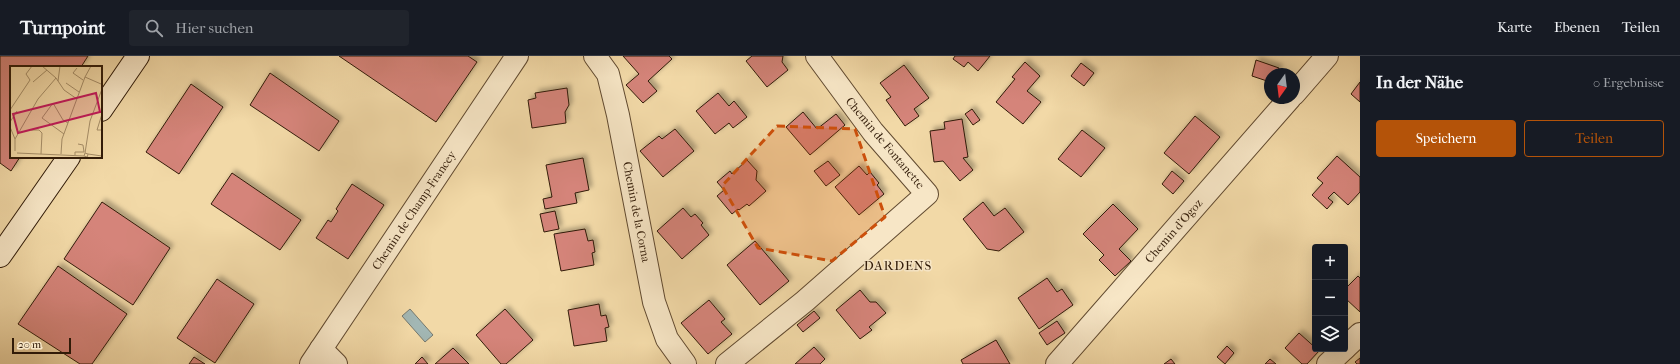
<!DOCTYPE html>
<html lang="de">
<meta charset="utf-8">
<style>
:root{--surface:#171b24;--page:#20242c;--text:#f1f3f6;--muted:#9ea1a6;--line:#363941;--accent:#b45309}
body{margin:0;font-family:"IM FELL French Canon",serif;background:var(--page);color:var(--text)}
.controls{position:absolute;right:12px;bottom:12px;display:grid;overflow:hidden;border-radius:4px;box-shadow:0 4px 16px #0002}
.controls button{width:36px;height:36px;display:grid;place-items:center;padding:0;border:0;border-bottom:1px solid var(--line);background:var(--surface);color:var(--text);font:20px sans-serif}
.compass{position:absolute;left:1264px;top:12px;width:36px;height:36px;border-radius:50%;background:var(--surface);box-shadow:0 4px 16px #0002;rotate:194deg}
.scale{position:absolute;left:12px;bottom:10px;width:59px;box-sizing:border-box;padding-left:4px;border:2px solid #311b08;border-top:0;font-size:11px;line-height:14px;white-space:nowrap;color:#311b08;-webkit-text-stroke:3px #f7e6c6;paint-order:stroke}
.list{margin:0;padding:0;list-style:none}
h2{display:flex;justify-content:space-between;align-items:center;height:52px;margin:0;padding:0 16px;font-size:17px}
h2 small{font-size:13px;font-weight:400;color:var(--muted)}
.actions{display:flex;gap:8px;padding:12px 16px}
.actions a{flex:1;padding:9px 0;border:1px solid var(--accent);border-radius:4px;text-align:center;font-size:14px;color:var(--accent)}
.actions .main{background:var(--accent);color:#fff}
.icon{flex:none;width:22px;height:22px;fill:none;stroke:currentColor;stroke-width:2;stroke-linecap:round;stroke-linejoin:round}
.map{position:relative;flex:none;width:1360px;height:308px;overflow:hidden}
header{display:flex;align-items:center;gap:24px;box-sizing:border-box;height:56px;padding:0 20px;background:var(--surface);border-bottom:1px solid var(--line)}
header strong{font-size:19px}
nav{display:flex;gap:22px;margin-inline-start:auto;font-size:14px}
.search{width:280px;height:36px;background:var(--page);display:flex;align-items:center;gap:10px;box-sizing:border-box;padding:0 14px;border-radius:4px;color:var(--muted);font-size:15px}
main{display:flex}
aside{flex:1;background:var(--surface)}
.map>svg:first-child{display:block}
.water{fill:#a2b7b4;stroke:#75796f}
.building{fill:#d5847a;stroke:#311b08;filter:url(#shadow)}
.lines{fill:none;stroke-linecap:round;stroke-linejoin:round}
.street-casing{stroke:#614a30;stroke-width:24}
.secondary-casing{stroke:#311b08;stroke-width:24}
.street{stroke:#f7e6c6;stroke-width:22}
.secondary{stroke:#f7e6c6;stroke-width:22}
.marked{fill:#cd500b;fill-opacity:0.2;stroke:#cd500b;stroke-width:3;stroke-dasharray:8 5;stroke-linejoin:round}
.labels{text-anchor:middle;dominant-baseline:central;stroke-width:3;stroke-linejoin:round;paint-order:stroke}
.street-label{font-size:12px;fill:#311b08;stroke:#f7e6c6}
.neighbourhood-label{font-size:13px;letter-spacing:1px;fill:#311b08;stroke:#f7e6c6}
.inset-road{fill:none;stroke:#a58d67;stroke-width:1}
.view{fill:#c2185b;fill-opacity:0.15;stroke:#c2185b;stroke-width:2}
.inset-edge{fill:none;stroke:#311b08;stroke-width:2}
</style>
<header>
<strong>Turnpoint</strong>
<div class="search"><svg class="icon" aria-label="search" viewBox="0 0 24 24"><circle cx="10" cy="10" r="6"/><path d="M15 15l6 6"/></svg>Hier suchen</div>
<nav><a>Karte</a><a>Ebenen</a><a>Teilen</a></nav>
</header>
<main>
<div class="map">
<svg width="1360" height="308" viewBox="0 0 1360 308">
<defs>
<filter id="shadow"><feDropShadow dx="3.5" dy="-3.5" stdDeviation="2" flood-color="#0004"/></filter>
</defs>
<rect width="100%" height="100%" fill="#f2d9a7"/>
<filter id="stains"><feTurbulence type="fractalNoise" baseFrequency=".005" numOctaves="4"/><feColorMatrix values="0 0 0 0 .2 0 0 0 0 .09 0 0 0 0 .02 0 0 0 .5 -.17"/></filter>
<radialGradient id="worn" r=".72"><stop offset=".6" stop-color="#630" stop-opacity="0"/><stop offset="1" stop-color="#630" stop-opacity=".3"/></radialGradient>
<path class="water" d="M410,253L433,279L425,286L402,260Z"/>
<g class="building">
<path d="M0,0H88L81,11H11V101H20L11,115L0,107Z"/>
<path d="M339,0H468L477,6L436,66Z"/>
<path d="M623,0H669L672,3L648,25L657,35L643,47L626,29L639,18Z"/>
<path d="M752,0H783L782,6L788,14L767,31L746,5Z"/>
<path d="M955,0H990L978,15L968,6L964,11L953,3Z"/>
<path d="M1256,4L1279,12L1277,18H1270V26L1252,20Z"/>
<path d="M1025,6L1040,20L1027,35L1041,46L1023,68L996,46L1015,23L1012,21Z"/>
<path d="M1081,7L1094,17L1084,30L1071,20Z"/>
<path d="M904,9L929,42L914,53L919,60L905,70L886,44L891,41L880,27Z"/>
<path d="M270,17L339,65L319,95L250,49Z"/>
<path d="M1360,26V46L1351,38Z"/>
<path d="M191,28L223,51L179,118L146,96Z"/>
<path d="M567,32L569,49L565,56L566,67L532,72L528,44L536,42L535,37Z"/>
<path d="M718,37L729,50L734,45L747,61L733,72L729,67L715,78L696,55Z"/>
<path d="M972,53L980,64L973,69L965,58Z"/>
<path d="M803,56L817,73L836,58L845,69L810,99L786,71Z"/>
<path d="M1195,60L1220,81L1189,118L1164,97Z"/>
<path d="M962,63L968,101L963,102L973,114L960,125L943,105L934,106L930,75L945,73L944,66Z"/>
<path d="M675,73L694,95L663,121L640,95L659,80L662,83Z"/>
<path d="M1082,74L1105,92L1081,121L1058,103Z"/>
<path d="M1337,100L1360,121V136L1348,149L1334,136L1328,142L1333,146L1327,153L1312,139L1323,127L1317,122Z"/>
<path d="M583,102L589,134L575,137L577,147L545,153L543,143L552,141L546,109Z"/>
<path d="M747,104L757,115L756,124L766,135L749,150L747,148L739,154L738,153L732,158L717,140L724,134L717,126L730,115L732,118Z"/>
<path d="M828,105L840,119L826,130L814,115Z"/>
<path d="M859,110L867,119L870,116L879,127L877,129L884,138L859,159L835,131Z"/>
<path d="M1172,115L1184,125L1173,138L1162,128Z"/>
<path d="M232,117L301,164L280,194L211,148Z"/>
<path d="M352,128L384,149L348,203L316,182L328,164L331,166L338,155L336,153Z"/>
<path d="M102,146L170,192L133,249L64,203Z"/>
<path d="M983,146L994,160L1005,152L1024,176L999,195L987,193L963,163Z"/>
<path d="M1113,148L1138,173L1119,193L1131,205L1115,220L1099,204L1104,199L1083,178Z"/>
<path d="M683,152L691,161L695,158L703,167L701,169L709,179L682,203L657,175Z"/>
<path d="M555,155L559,173L544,176L540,158Z"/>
<path d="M585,173L588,185L593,184L595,196L592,197L594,209L561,215L554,178Z"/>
<path d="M755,185L789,225L760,249L727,209Z"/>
<path d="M58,210L127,258L92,308H80L18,268Z"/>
<path d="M1358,220L1360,222V256L1345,242V233Z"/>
<path d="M1047,222L1057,236L1062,233L1073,249L1039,273L1018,242Z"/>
<path d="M217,223L254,248L215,307L177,282Z"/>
<path d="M860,234L870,246H876L886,257L869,271L872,274L860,283L836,254Z"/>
<path d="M709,244L725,263L721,266L732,278L708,298L681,267Z"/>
<path d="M599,248L601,260L606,259L609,271L605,272L607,285L574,290L568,254Z"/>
<path d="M505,253L533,284L506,308H501L476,279Z"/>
<path d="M814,255L820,262L803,276L797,269Z"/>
<path d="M1057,265L1065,277L1047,289L1039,277Z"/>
<path d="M1299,277L1319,295L1307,308H1302L1285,292Z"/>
<path d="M996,284L1010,308H963L961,304Z"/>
<path d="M1227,290L1234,297L1225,308L1217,301Z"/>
<path d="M814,291L825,303L820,308H795Z"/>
<path d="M453,292L469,308H435Z"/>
<path d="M194,301L205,308H189Z"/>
<path d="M422,301L428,308H415Z"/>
<path d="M1360,302V308H1357L1355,306Z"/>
<path d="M1171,303L1175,308H1164Z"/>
<path d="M1270,303L1276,308H1265Z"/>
</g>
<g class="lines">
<g class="street-casing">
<g id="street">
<path id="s1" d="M595,0L608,18L618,59L654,246L667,283L685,308"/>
<path d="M1294,38L1327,0"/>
<path d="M1345,292L1360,278"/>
<path d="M321,293L336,308"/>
<path id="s2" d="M311,308L517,0"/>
<path d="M727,308L805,245L927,138L873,76L817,0"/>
<path id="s3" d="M1057,308L1290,42"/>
<path d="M1328,308L1344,293"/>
</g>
</g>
<g class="secondary-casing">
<g id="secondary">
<path d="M101,54L138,0"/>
<path d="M0,200L69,101"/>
</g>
</g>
<use href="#street" class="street"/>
<use href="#secondary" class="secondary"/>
</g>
<path class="marked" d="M777,70L855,73L885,161L832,205L758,192L722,130Z"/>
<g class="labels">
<g class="street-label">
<text transform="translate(885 87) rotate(50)">Chemin de Fontanette</text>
<text stroke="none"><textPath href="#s2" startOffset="185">Chemin de Champ-Francey</textPath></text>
<text stroke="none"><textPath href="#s1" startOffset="163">Chemin de la Corna</textPath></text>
<text stroke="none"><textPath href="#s3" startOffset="177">Chemin d'Ogoz</textPath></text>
</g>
<g class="neighbourhood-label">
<text x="898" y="209">DARDENS</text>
</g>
</g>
<g transform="translate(10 10)">
<rect width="92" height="92" fill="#f2d9a7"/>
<path class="inset-road" d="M32,0L46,12L54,24L67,33M67,2L63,7L73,14M75,11L81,0M48,15L50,0M23,16L37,4M56,17L69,26M0,44L20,14L16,8L22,0M92,48L87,64H92M0,56L7,45M0,61L5,73V85M21,64H29L32,67L31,88M54,68L32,52L43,37L53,54L58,57M5,73L28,33L46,12M7,87L74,90M75,87L80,55L92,23M51,88L52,73L75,11L91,18M78,88L92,90M65,89V86H74L73,79L68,78M77,92L78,88L75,87L74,90L77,91"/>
<path class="view" d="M86,27L90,46L8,67L3,48Z"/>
<rect width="92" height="92" class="inset-edge"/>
</g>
<rect width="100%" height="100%" filter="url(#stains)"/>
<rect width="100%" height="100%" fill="url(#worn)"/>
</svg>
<div class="controls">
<button>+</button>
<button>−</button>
<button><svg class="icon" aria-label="layers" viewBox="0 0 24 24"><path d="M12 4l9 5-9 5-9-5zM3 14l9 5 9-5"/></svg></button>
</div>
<svg class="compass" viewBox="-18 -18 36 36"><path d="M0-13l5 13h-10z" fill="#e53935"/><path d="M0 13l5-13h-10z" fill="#9ea1a6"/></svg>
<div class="scale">20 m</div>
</div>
<aside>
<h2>In der Nähe<small>0 Ergebnisse</small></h2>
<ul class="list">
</ul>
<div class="actions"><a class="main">Speichern</a><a>Teilen</a></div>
</aside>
</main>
